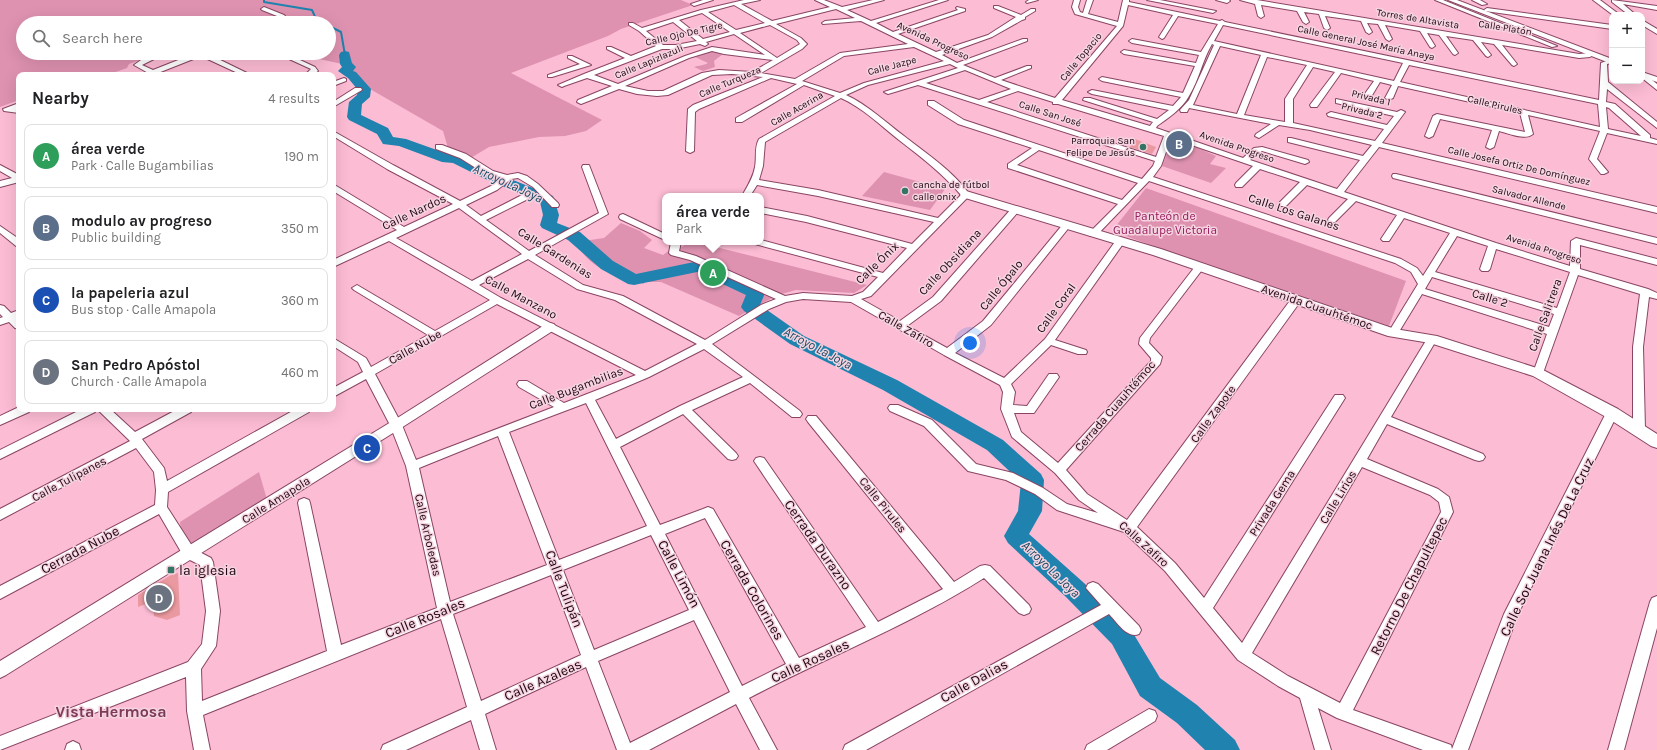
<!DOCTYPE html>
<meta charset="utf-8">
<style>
:root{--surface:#fff;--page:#f2f2f2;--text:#202124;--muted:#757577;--line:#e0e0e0;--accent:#ea580c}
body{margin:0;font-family:Karla,sans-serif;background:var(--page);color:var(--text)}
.controls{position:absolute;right:12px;top:12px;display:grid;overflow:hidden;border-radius:8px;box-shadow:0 4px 16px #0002}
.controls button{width:36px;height:36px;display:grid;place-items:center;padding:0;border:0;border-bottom:1px solid var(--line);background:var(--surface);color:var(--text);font:20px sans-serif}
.you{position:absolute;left:970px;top:343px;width:14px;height:14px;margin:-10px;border:3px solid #fff;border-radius:50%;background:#1a73e8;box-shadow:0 0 0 6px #1a73e833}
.badge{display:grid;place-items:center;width:26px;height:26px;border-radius:50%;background:var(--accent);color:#fff;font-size:13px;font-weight:700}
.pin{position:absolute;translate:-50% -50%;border:2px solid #fff;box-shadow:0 1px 4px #0006}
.popup{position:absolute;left:662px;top:193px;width:102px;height:52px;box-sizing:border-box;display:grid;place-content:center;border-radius:8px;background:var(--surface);filter:drop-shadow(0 1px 3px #0005);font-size:13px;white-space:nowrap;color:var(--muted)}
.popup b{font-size:15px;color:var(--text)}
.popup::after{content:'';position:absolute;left:50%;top:100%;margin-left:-8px;border:8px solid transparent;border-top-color:var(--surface)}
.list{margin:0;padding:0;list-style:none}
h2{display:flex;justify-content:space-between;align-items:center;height:52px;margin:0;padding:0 16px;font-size:17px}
h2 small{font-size:13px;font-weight:400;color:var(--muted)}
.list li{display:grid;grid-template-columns:26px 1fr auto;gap:12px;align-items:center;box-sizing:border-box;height:64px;margin:0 8px 8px;padding:0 8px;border:1px solid var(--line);border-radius:8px}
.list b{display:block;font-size:15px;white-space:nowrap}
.list p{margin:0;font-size:13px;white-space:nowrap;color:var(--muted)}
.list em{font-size:13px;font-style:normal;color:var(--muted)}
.icon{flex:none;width:22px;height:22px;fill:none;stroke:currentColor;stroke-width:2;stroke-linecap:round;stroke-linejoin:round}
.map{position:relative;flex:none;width:1657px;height:750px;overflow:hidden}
.search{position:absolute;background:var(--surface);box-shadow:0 4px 16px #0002;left:16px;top:16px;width:320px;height:44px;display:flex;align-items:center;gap:10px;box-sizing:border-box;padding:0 14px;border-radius:22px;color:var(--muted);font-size:15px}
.panel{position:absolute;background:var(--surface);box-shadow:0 4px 16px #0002;left:16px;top:72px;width:320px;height:340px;border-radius:8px}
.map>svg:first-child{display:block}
.green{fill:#de92b0}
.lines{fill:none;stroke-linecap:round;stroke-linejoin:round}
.stream{stroke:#1f82af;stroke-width:2}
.river{fill:#1f82af;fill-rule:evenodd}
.building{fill:#eb99a0}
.minor-casing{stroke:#894563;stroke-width:2}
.tertiary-casing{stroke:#894563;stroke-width:2}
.secondary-casing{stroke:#894563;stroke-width:2}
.minor{fill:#fff;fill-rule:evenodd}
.tertiary{fill:#fff;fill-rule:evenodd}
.secondary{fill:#fff;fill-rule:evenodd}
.poi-dot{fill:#347464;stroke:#f5d4e0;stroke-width:1.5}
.labels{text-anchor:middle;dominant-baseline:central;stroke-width:3;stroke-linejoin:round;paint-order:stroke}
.far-street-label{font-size:10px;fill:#1f0511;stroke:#f5d4e0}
.far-poi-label{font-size:10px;fill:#1f0511;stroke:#f5d4e0;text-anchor:end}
.street-label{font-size:12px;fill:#1f0511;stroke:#f5d4e0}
.park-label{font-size:12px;fill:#971a5d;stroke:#f5d4e0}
.water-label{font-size:13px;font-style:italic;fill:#174962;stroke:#f5d4e0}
.near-street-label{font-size:14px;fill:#1f0511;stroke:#f5d4e0}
.near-poi-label{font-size:14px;fill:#1f0511;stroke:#f5d4e0;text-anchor:start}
.near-neighbourhood-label{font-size:16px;font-weight:bold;fill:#7c3a57;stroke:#f5d4e0}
</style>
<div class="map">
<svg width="1657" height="750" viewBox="0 0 1657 750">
<rect width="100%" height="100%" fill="#fcbcd4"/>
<g class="green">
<path d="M0,0H681L693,5L621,29L608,36L511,73L602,120L586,131L565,136L539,137L489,147L464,162L451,158L443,131L370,89L342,64L292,53H329V23H23V53H143L132,58L140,60L129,64L127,68L107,75H19V100L0,107Z"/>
<path d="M712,51L723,54L714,61L715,67L703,71L694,67C699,65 703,66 708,63L695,57Z"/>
<path d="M1172,140L1198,148L1216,156L1210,164L1226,168L1211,183L1162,166Z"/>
<path d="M884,172L945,189L930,210L862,196Z"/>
<path d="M1146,188L1406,281L1389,326L1181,256L1112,231Z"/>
<path d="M621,223L640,231L652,240L644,248L663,255L675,246L680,248L689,242H696L867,285L854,293L796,290L778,295L739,316L661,282H644V284C618,274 588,271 577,242L604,238Z"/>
<path d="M259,472L268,503L184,555L180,522Z"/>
</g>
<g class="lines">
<g class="stream">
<path d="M264,0V2L312,10L316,19L320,23"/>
<path d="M329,26L341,32L345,55"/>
</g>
<path class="river" d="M345,51L349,52L352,63L356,67L353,71L356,72L371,89L370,97L362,104L361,115L388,128L393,137L406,139L448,154L460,155L493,172L553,196L559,215L557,223L580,232L613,261L636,274L699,261L762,289L765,293L760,305L804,336L897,380L1003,440L1041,474L1044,480L1042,511L1029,534L1084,583L1130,628L1160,678L1197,705L1235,740L1240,750H1205L1177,723L1140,696L1112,644L1066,597L1008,543L1004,536L1018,511L1021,482L987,450L883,390L790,344L744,311L741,307L746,295L697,272L634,285L628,284L601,269L568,240L542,228L540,225L543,215L540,202L483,178L453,163L442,162L399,146L383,144L377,134L349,120L347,117L349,102L357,95L358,90L348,78L338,71L342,67L340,64L339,55L341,52Z"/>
</g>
<g class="building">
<path d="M1135,139L1156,147L1152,154L1130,147Z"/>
<path d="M178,573L180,615L167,620L154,616L153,601L138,607V595L171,575Z"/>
</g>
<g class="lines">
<g class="minor-casing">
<g id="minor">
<path d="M703,0H713L694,6L691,4Z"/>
<path d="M744,0H760L741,4L772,21L830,7L815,0H824L842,7L873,0H884L847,10L871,21L939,0H948L876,23L893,32L958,10L956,8L957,7L965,9V11L898,34L936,52L988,35L1016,17L994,8V6H998L1021,15L1031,9H1035V11L1025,17V19L1022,20L992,37L942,55L957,63L1023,39H1027V41L963,65L995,78L1027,66H1031V68L1001,80L1055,98L1117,26L1075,14L1072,7L1074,0H1080L1078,7L1080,12L1083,13L1087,0H1093L1088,14L1118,22L1123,0H1129V2L1220,21L1222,20L1225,22L1599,100L1601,63L1612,59V63L1607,64L1608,82L1657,122V128L1607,89L1606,102L1615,104L1650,135V138L1657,140V144L1607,133L1597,159L1608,172L1604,174H1601L1589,159L1600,131L1528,115L1533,134C1525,141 1508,133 1499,131L1494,147L1490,149L1486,147L1492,130L1440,119L1433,136L1429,138L1425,136L1433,116L1437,114L1525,132L1520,113L1398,86L1393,98L1389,100L1385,98L1392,85L1380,82L1371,97H1368L1364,95L1374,81L1341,73L1317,107H1311L1310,105L1335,72L1313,67L1293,99V123L1375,141L1384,129L1328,116L1327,114L1331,112L1387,125L1394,116L1336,103V99L1397,112L1401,110L1405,112L1382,143L1657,207V213L1379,147L1344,192L1496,243L1570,266L1571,241L1576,238L1657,259V265L1580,245V269L1648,289L1657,293V299L1649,297L1643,347L1645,429L1643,432H1635L1633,429V347L1640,294L1578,275L1543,373L1542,375H1534L1533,373L1547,334L1422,294L1397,335H1389L1388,333L1418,284L1411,272L1395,263L1149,181L1096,236H1090L1088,234L1118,204L1008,168V164L1032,148L958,124L928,105V101H934L964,120L1142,179L1153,166L1155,161L918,85L888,94L884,92L958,68L950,64L868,85L846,95C868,105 885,122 904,136C927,154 953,171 970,195L871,296L861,299L900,321L933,297L1012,208H1018L1019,210L1018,212L941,301L907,326L947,348L983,321L1064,223H1070L1071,225L991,325L955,353L1004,378L1045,339L1117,239L1120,238L1125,241L1055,340L1086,350L1087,352L1086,354H1078L1051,345L1011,384L1015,392L1013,405L1027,406L1049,374H1057L1059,377L1034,413H1014L1021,432L1058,463L1151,361V358L1139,344L1140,338L1197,264L1200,263L1205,266L1150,338L1149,343L1162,357L1160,364L1066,470L1087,494L1127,520L1292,298H1300L1301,300L1300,302L1137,527L1175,563L1204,598L1335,395H1343L1345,398L1213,608L1242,643L1427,339L1432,336L1436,337L1437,339L1391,417L1483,454L1485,457L1483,460L1479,461L1475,460L1387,424L1367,459L1438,489L1449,497L1453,512L1353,710L1451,745L1452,749L1504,614L1606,413L1608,410H1616L1618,413L1518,614L1468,750H1423L1337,718L1318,708L1331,750H1315L1300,698L1278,686L1238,660L1165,571L1124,532L1057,510L1035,494L1006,480L968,471L924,426L890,411L888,408L890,405H898L932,420L976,464L1013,473L1043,488L1067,504L1098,513L1079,500L1055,473L1012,437L1001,409L1003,392L1000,385L944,355L851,302L803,299L786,302L769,309L712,344L800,411L802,414L800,417H792L750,383L692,410L736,453L738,456L736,459L732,460L728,459L683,414L620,447L660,525L703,509L708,507L713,509L799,658L866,627L756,464L754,461L756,458L760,457L764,458L878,622L943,589L808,422L806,419L808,416H816L954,582L980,566L985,565L990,566L1029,605L1031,609L1029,613L1024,615L1019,613L984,578C910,625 827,657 749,698L777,750H760L736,704L649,750H617L586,667L485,714L496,750H480L471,720L406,750H381L383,745L467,707L441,619L203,715L210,750H194L187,711L186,677L0,750V736L188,662L202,644L206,611L200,565L184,557L159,514L0,599V586L155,505L156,490L154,472L136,448L0,520V509L130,441L97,409H110L135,432L178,409H193L191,412L142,439L164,468L167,481L296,409H311L309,412L168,492L167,507L194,549L211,558L213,562L220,611L216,646L201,669L202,701L327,651L298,503L299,500L304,498L309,500L310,503L341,645L437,608L406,466L390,425L366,379L333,397V388L363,372L358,362L333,346V338L366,358L371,367L428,335L354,290L352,288L357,285L435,331L490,300L389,241L333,267V260L397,230L333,191V184L404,227L453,204L387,169L333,136V131L393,165L460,201L491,186L501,179L487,175L460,158L436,149V145H442L466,154L493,171L507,175L518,173L527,176L538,184L558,203L559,205L558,207H552L533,187L518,178L511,179L497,190L466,205L481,216L522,195H528L529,197L528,199L486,220L529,251L599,213L582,167L583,165H589L608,214L535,255L583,285L623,296L705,340L761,305L776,299L690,260L671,255L669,253L671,242H681L679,251L696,256L785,296L803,293L852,296L863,292L878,277L755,244L753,242H761V240L883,273L907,248L806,222L761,213V207L807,216L912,244L934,222L818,196L757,185L750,196H742C747,187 753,178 755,167C757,157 754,148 759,139L835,96L804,85L742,122H736V118L797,84L771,78L699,109L695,112L694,151L690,153L686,151L688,109L693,105L763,77L732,74L712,75L668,95L657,96L637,94L619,89L581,104L577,102L578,100L612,86L587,78L564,86L562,87L558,85L584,74L625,58L607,49V47H611L631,56L656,46L639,31L629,25V23H633L642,28L701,10ZM734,5L765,23L736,30L708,12ZM1128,5L1173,15L1159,37L1162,39L1164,38L1178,16L1218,24L1201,52L1132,39L1129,41L1132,43L1199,55L1196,63L1124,50L1121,52L1124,54L1195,66L1183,93L1102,77L1099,79L1102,81L1181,97L1173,106L1092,90L1088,92L1092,94L1169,110L1157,119L1090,98H1084L1083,100L1153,122L1150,126L1062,100L1123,26ZM836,9L855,18L825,21L822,23L823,24L861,21L908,44L840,53L795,79L761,73L802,49L807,44L801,38L776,24ZM702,13L730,32L703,39L679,20ZM673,22L697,41L676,45H663L646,31ZM770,25L797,40L800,44L777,58L740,33ZM1223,25L1403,63L1394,81L1214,41ZM734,34L765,55L712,47L685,56L618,84L594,75L662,49H676L700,44L705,46L708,44L706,42ZM1212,44L1214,45L1189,100L1180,110L1181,112H1187L1189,108L1271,124L1256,134L1255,136L1259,138L1279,125L1310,130L1372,145L1363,156L1291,138H1288V142L1360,160L1337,189L1250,160L1262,151L1305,164L1309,162L1308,160L1262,147L1254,148L1243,158L1156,128L1157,126C1168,118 1182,109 1189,96C1199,80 1202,61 1212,44ZM1220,46L1261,55L1237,114L1193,105ZM914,47L944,61L864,83L840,93L802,81L844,56ZM712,51L724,54L773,60L752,72L719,70L702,73L663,91H648L625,86L689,58ZM1267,57L1307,65L1285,99V122L1244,115ZM1409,65L1598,104L1600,127L1400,82ZM965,70L1011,89L979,100L926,83ZM1018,91L1053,102V104H1058L1164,136L1156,157L987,102ZM841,98C863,108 880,125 899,140C921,157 943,174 961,195L938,218L818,190L759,180L763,166L765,142ZM1606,107L1609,108L1641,136L1608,129ZM1171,138L1253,166L1236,183L1235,185L1236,187H1242L1260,169L1300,182L1280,202L1279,204L1280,206H1286L1307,185L1348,199L1329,218L1328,220L1329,222H1335L1356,201L1397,215L1381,239L1383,241H1389L1404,218L1450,233L1423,276L1417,268L1401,259L1153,177L1161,166ZM1039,150L1138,183L1122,200L1017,165ZM459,208L522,254L472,281L396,238ZM1457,236L1488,246L1480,269L1482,271H1488L1490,269L1496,249L1570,272L1557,308L1435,272ZM528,259L577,289L615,300L697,344L645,371L501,298L479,285ZM1432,277L1554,314L1549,327L1425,289ZM497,304L636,375L564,403L527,381H519L517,384L519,387L554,407L416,460L402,425L375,374ZM704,349L743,377L680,406L616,439L595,400L649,377ZM586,403L647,526L559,560L509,432ZM498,436L547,565L450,602L419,468ZM1362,467L1430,495L1439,502L1441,512L1340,703L1288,676L1252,653ZM705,518L786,664L742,686L665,534ZM651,535L689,610L594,650L563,570ZM551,575L581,655L481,701L453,614ZM694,620L730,692L630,743L598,661Z"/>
<path d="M1029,0H1038L1027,3L1026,2Z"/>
<path d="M1147,0H1160L1216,11L1213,13Z"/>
<path d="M1216,0H1229L1230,1L1227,3Z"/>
<path d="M1240,0H1257L1579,54L1590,53L1593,55L1590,57L1579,58L1502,45L1517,64L1514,66L1512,65L1494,44L1481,42L1491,55L1488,57L1486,56L1473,40L1446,36L1458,53L1455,55L1453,54L1439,35L1427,33L1435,46L1432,48L1430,47L1420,31L1385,25L1392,39L1389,41L1386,39L1378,24L1367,23L1372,32L1369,34L1366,32L1361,21L1325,16L1330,28L1327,30L1324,28L1319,14L1304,12L1309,22L1306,24L1303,22L1297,11L1261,5L1264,16L1261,18L1258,16L1255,4Z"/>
<path d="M1435,0H1443L1557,46L1552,47Z"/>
<path d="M1472,0H1480L1487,4L1482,5Z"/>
<path d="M1593,0H1600L1620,15H1613Z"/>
<path d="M1612,0L1657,6V10L1623,4L1636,15H1629L1612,2Z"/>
<path d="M264,7L284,15L285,16L274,23H267L277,16L262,10L261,9Z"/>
<path d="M1487,8L1612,25V29L1485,11L1484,10Z"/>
<path d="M1642,20L1657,29V34L1642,25Z"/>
<path d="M157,53H166L142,65L153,70L196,53H206L251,75H242L201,56L158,73L160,75L150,74L134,65L141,60Z"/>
<path d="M276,53H285L315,67L318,71L313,75H305L311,69Z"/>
<path d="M568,56H572L591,65L552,77H548V75L580,64L568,58Z"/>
<path d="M1642,72L1657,84V90L1642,78Z"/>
<path d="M344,78L346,79V81L333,86V82Z"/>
<path d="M355,88H361L362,90L333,107V102Z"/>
<path d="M19,103V107L16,108L19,109V113L4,111L3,109Z"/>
<path d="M0,165L19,175V182L0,187V181L12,178L0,171Z"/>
<path d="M1393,174H1396L1657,238V244L1393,178L1392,176Z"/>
<path d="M623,214L665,234V240L620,219L619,217L620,215Z"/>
<path d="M0,226L19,239V247L16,246L0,233Z"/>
<path d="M0,305L4,306L11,313L19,310V317L17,318L19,320V329L15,328L9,322L0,325V318L3,317L0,314Z"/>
<path d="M19,407V409H31L29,412L0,425V416Z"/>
<path d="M82,409H97L95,412L0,459V450Z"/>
<path d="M1093,582L1098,584L1139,626L1141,630L1139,634C1127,639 1117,622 1109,614L866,750H843L845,745L1101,605L1086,588L1088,584Z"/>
<path d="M1657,596V628L1624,750H1608L1650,602L1652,598Z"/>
<path d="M1149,709L1155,711L1157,716L1155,721L1107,750H1085L1087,745Z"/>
<path d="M73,741L79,744L81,750H65L67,744Z"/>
</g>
</g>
<g class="tertiary-casing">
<g id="tertiary">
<path d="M1448,0H1457L1612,59V64Z"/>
<path d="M1642,72L1657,77V82L1642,77Z"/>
<path d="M550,323L554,324L556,327L554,330L401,428L6,675L0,678V661L391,422L546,324Z"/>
</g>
</g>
<g class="secondary-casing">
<path id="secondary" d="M966,191L1161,249L1395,329L1437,336L1543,370L1618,409L1657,434V448L1651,446L1606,417L1533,376L1430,343L1388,336L1153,255L962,197L960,195L962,193Z"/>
</g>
<use href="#minor" class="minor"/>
<use href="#tertiary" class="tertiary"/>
<use href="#secondary" class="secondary"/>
</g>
<g class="poi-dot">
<circle cx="1143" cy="147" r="4"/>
<circle cx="905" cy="191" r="4"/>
<rect x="167" y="566" width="8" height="8" rx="2"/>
</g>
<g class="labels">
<g class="far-street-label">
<text transform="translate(1418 19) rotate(9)">Torres de Altavista</text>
<text transform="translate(1505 28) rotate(9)">Calle Platón</text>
<text transform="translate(684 34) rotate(-13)">Calle Ojo De Tigre</text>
<text transform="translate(933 41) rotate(25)">Avenida Progreso</text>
<text transform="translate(1366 43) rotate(12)">Calle General José María Anaya</text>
<text transform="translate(1081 57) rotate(-50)">Calle Topacio</text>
<text transform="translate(649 62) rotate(-23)">Calle Lapizlazuli</text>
<text transform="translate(892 66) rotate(-15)">Calle Jazpe</text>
<text transform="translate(730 82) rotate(-23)">Calle Turqueza</text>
<text transform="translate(1371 98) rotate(14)">Privada 1</text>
<text transform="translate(1495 105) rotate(13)">Calle Pirules</text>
<text transform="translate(797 109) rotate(-30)">Calle Acerina</text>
<text transform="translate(1362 111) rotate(14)">Privada 2</text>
<text transform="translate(1050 114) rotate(18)">Calle San José</text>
<text transform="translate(1237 147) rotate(19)">Avenida Progreso</text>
<text transform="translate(1519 166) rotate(13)">Calle Josefa Ortiz De Domínguez</text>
<text transform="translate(1529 198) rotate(14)">Salvador Allende</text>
<text transform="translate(1544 249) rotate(18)">Avenida Progreso</text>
</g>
<g class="far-poi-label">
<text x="1135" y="141">Parroquia San<tspan x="1135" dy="12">Felipe De Jesús</tspan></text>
<text x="913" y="185" text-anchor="start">cancha de fútbol<tspan x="913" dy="12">calle onix</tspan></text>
</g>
<g class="street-label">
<text transform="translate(414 212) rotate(-25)">Calle Nardos</text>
<text transform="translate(1294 212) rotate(18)">Calle Los Galanes</text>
<text transform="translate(555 253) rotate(32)">Calle Gardenias</text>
<text transform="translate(950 262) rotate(-47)">Calle Obsidiana</text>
<text transform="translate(877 263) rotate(-44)">Calle Ónix</text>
<text transform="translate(1001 285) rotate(-51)">Calle Ópalo</text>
<text transform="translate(521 297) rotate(28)">Calle Manzano</text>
<text transform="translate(1490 298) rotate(17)">Calle 2</text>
<text transform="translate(1317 307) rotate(19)">Avenida Cuauhtémoc</text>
<text transform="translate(1056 308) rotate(-54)">Calle Coral</text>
<text transform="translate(1545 315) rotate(-70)">Calle Salitrera</text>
<text transform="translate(906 329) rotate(30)">Calle Zafiro</text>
<text transform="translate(415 347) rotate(-29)">Calle Nube</text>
<text transform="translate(576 388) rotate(-21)">Calle Bugambilias</text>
<text transform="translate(1115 406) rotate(-49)">Cerrada Cuauhtémoc</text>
<text transform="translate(1213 414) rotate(-54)">Calle Zapote</text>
<text transform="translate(69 479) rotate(-28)">Calle Tulipanes</text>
<text transform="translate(1338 497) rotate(-59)">Calle Lirios</text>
<text transform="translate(276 500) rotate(-32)">Calle Amapola</text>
<text transform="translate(1272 503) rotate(-58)">Privada Gema</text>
<text transform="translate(883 505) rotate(51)">Calle Pirules</text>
<text transform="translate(428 535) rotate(77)">Calle Arboledas</text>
<text transform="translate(1144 544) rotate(42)">Calle Zafiro</text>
</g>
<g class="park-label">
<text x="1165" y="216">Panteón de<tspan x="1165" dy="14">Guadalupe Victoria</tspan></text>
</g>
<g class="water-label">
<text transform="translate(508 183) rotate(25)">Arroyo La Joya</text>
<text transform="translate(818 348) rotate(28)">Arroyo La Joya</text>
<text transform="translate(1051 569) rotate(44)">Arroyo La Joya</text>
</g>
<g class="near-street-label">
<text transform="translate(818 545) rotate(55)">Cerrada Durazno</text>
<text transform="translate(1547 547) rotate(-64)">Calle Sor Juana Inés De La Cruz</text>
<text transform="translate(80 550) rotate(-28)">Cerrada Nube</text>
<text transform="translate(679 574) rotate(62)">Calle Limón</text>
<text transform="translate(1409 586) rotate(-63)">Retorno De Chapultepec</text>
<text transform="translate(564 589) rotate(69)">Calle Tulipán</text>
<text transform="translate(752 590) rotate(60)">Cerrada Colorines</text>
<text transform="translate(425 618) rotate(-22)">Calle Rosales</text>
<text transform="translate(810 661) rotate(-25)">Calle Rosales</text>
<text transform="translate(543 680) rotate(-24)">Calle Azaleas</text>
<text transform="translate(974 681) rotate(-29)">Calle Dalias</text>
</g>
<g class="near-poi-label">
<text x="179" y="570">la iglesia</text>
</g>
<g class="near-neighbourhood-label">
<text x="111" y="711">Vista Hermosa</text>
</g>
</g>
</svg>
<div class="controls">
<button>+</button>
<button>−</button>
</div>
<div class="you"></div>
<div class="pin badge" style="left:713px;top:273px;background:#2e9e5b">A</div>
<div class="popup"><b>área verde</b>Park</div>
<div class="pin badge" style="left:1179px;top:144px;background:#5c6f8a">B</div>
<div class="pin badge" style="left:367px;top:448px;background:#1a4fb4">C</div>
<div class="pin badge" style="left:159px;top:598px;background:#6b7280">D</div>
<div class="search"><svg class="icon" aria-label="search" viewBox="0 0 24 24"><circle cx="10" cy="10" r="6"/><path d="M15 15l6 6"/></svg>Search here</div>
<section class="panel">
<h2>Nearby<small>4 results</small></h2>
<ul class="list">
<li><span class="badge" style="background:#2e9e5b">A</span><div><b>área verde</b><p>Park · Calle Bugambilias</p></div><em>190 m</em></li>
<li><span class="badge" style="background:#5c6f8a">B</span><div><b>modulo av progreso</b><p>Public building</p></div><em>350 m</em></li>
<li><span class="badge" style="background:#1a4fb4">C</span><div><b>la papeleria azul</b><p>Bus stop · Calle Amapola</p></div><em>360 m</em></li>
<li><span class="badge" style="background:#6b7280">D</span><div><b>San Pedro Apóstol</b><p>Church · Calle Amapola</p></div><em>460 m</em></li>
</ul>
</section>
</div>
